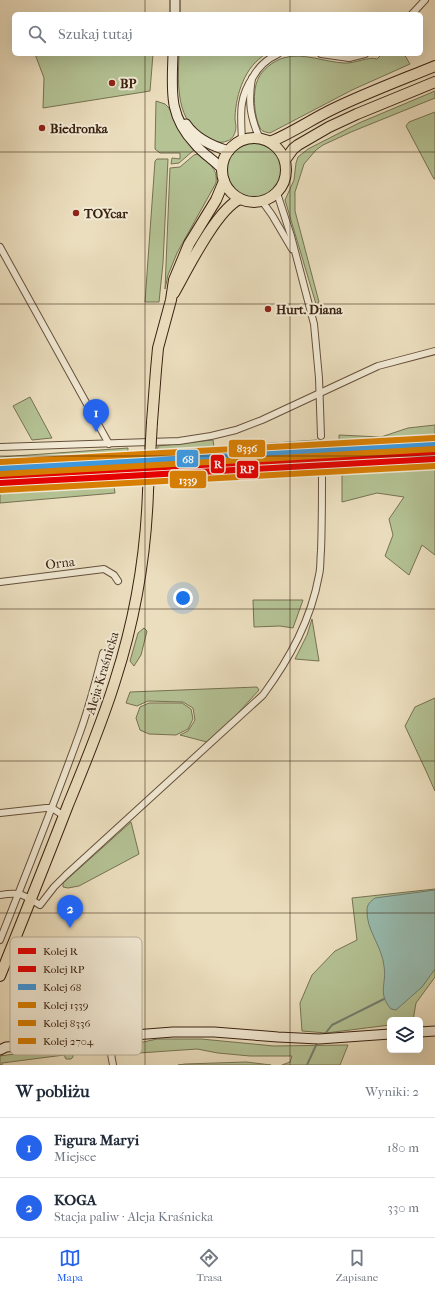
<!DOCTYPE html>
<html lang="pl">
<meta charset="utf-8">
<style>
:root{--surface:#fff;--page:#f2f2f3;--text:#1f2937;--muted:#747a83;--line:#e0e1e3;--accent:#2563eb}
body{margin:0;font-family:"IM FELL French Canon",serif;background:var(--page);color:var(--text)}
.controls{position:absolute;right:12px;bottom:12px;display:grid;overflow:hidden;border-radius:6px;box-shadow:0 4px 16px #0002}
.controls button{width:36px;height:36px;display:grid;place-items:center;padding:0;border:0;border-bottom:1px solid var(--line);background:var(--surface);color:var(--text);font:20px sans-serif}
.you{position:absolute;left:183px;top:598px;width:14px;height:14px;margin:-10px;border:3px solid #fff;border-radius:50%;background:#1a73e8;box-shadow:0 0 0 6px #1a73e833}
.badge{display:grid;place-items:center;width:26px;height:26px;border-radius:50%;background:var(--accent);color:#fff;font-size:13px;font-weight:700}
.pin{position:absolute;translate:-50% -33px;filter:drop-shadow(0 1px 2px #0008)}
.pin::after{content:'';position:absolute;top:21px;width:14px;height:12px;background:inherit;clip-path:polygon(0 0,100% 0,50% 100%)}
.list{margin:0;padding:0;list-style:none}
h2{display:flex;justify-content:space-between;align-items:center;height:52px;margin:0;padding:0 16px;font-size:17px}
h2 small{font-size:13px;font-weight:400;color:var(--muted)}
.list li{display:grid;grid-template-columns:26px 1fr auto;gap:12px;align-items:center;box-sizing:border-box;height:60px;padding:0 16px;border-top:1px solid var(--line)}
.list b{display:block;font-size:15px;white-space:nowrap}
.list p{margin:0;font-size:13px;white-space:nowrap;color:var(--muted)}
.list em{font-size:13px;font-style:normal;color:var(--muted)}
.icon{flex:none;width:22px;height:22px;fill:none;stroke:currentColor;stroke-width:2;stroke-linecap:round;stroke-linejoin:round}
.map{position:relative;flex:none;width:435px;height:1065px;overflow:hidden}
.search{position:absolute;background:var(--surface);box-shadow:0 4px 16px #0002;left:12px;right:12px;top:12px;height:44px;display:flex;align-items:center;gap:10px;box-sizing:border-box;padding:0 14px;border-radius:6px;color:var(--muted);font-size:15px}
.sheet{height:172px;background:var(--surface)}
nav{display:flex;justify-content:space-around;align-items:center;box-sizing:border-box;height:56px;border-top:1px solid var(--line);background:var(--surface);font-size:11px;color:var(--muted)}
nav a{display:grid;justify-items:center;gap:2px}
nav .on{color:var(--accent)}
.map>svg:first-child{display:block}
.green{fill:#b4c294;stroke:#767252}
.water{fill:#98bcb0;stroke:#727e70}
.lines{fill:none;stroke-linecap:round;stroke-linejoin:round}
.stream{stroke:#727e70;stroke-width:2}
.street-casing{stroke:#66503c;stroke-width:8}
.secondary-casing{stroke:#392110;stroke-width:11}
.primary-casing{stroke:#392110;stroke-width:12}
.street{stroke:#f2ead5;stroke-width:6}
.secondary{stroke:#f2ead5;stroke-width:9}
.primary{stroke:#ebdebe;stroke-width:10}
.primary-bridge-casing{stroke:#392110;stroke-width:12;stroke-linecap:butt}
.primary-bridge{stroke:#ebdebe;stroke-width:10}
.rail-1-casing{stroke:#f2ead5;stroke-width:9}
.rail-2-casing{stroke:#f2ead5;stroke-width:9}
.rail-3-casing{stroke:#f2ead5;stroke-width:9}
.rail-4-casing{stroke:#f2ead5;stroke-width:9}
.rail-5-casing{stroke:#f2ead5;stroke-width:9}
.rail-6-casing{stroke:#f2ead5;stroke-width:9}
.rail-1{stroke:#e50000;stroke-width:6}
.rail-2{stroke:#e50000;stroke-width:6}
.rail-3{stroke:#3e98dd;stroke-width:6}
.rail-4{stroke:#d77e03;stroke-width:6}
.rail-5{stroke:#d77e03;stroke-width:6}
.rail-6{stroke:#d77e03;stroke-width:6}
.grid{fill:none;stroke:#392110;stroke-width:1;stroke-opacity:0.55}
.poi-dot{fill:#8f2418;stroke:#f2ead5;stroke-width:1.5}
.labels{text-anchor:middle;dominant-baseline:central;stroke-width:4;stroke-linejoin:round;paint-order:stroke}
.poi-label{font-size:13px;font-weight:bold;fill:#392110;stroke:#f2ead5;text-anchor:start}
.street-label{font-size:13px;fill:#392110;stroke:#f2ead5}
.key{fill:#f2ead5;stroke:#baae9a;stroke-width:1}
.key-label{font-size:11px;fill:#392110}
.line-badge{stroke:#f2ead5;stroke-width:1.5}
.badge-label{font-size:11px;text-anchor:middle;font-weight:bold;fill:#fff}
</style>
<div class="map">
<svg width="435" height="1065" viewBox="0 0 435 1065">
<rect width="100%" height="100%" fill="#ebdebe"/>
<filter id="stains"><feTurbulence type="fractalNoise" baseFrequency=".005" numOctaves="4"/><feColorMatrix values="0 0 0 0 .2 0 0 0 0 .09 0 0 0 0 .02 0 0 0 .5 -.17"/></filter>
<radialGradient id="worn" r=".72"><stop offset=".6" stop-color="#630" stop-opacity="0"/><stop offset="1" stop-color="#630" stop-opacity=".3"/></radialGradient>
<g class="green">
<path d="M35,54H153L150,91L43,108L44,78Z"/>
<path d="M179,54H266C245,66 236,94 235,117C235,123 237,127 235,132C234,136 231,140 227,141C220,144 214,141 207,138C175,122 178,85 179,54Z"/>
<path d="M382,54H404L410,64L352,90L270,133C266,132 262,132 260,128C254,116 252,91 258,79C262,70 273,61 283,58C303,52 324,62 344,63C355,64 368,56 377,59Z"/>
<path d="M435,91V98L351,132L323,145L316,150L304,164L295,192V211L319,302L316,304L285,200L294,180L296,163L298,157L308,149L359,123Z"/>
<path d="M156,101L165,104L169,108L183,136L194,150L179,163L171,164L172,158L180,159V153H160L155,149Z"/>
<path d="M435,112V179H434L406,126L409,122Z"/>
<circle cx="255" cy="170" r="28"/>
<path d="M198,154C208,163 218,168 216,183L177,253L168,275L165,289L170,168L180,167L194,155Z"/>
<path d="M157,159H168L163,263L159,302H145L155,161Z"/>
<path d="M30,397L52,438L32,440L13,406Z"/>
<path d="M435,425V440L415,438L401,441L391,446H339V435L381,437L408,428Z"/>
<path d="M213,440L214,447L317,440L314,456L156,465L158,446Z"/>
<path d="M128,448C127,454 129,458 129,464L126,465L0,472V457Z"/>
<path d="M435,467V555L422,545L409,575L385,556L393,535L389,519L404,497L377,493L342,502V472Z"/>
<path d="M113,478L115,493L0,503V484Z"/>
<path d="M253,600H303L293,628L280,626L254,627Z"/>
<path d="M312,619L319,661L295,659L307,635Z"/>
<path d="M144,628L147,631L141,655L134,666L130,661L138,633Z"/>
<path d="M257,687L259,690L229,723L207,742L180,735L188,731L195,720L193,708L183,702L148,701L137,706L126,703L130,692Z"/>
<path d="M435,698V791L427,773L405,726L415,707Z"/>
<path d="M149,703H182L191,709L193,719L188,729L176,735L149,734L140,730L136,718L140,707Z"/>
<path d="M131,822L139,854L79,886L68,888L63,887V883Z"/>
<path d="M435,889V977L416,1003L413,1020H390V1025L326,1033L302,1031L300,1003L312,975L335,951L357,940L352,898Z"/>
<path d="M157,1039H201L274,1046L348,1045L340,1065H282L290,1062L292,1056H250L218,1053L197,1049L139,1053V1043Z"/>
<path d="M102,1042L104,1045L103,1051L94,1054V1051L73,1054V1057L71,1059H66L64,1055L2,1063V1065H0V1056Z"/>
<path d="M246,1062L271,1065H178L185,1064Z"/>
</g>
<path class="water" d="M435,890V969L422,987L396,1010L391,1009C377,993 387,984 384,966C382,946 366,930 367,910C367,904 371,901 375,898Z"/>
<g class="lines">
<g class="stream">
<path d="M324,1035L332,1025L384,999"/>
<path d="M307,1065L317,1043"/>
</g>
<g class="street-casing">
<g id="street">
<path d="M412,14L425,0"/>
<path d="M321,54L349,58L365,54"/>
<path d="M252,78C248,102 250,117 260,139"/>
<path d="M242,141C241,115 238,99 253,77C259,66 267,59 278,54"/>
<path d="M277,193L291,236L314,324L319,378L321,436"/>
<path d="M262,201L272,215L292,249"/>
<path d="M0,247L109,444"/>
<path d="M0,447L179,441L211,436L236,430L262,420L378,366L435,351"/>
<path d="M0,582L104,569L114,575L118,581"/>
<path d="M0,813L46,808H52L64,816"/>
<path d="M0,895C21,892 22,894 40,905L54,887L66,875L263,695C290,658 311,620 319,575C321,567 320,559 321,551C322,524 322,498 322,471"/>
<path d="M0,940C27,872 54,804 79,735C89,708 96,680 103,653"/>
<path d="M105,1037L109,1043L113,1065"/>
</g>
</g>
<g class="secondary-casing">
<g id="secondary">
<path d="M175,14V0"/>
<path d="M173,54C172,91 168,115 195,144C203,154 214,160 222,169"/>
<path d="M186,124C196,139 212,146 229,151"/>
<path d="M420,1032L435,1031"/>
<path d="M0,1050L6,1047L37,1045L95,1038L173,1032H214L278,1037L319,1039L390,1034"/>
</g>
</g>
<g class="primary-casing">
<g id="primary">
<circle cx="254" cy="170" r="32"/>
<path d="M270,142C292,133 312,119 333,109C366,93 401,80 435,66"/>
<path d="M285,160L293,149L298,145L329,127L357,114L435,82"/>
<path d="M174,293C187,270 217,209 240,199"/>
<path d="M152,422L156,370L158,348L171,300L174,280L189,244L216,200L224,181"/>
<path d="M0,976C23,919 46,862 68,805C85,764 102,723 115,681C135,619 146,555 148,491"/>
</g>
</g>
<use href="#street" class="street"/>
<use href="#secondary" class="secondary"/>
<use href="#primary" class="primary"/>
<g class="primary-bridge-casing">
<path id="primary-bridge" d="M148,491L152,422"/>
</g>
<use href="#primary-bridge" class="primary-bridge"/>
<g class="rail-1-casing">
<path id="rail-1" d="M0,476L435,452"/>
</g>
<g class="rail-2-casing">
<path id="rail-2" d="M0,483L435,459"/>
</g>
<g class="rail-3-casing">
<path id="rail-3" d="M0,469L435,445"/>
</g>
<g class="rail-4-casing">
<path id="rail-4" d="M1,490L435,466"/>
</g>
<g class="rail-5-casing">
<path id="rail-5" d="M0,462L434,438"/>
</g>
<g class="rail-6-casing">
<path id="rail-6" d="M0,474L435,449"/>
</g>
<use href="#rail-1" class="rail-1"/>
<use href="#rail-2" class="rail-2"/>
<use href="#rail-3" class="rail-3"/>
<use href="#rail-4" class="rail-4"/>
<use href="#rail-5" class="rail-5"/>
<use href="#rail-6" class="rail-6"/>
</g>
<path class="grid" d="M145,0V14M290,0V14M145,54V1065M290,54V1065M0,152H435M0,304H435M0,456H435M0,609H435M0,761H435M0,913H435"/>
<g class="poi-dot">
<circle cx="112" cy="83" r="4"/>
<circle cx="42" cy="128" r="4"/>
<circle cx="76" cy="213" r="4"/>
<circle cx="268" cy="309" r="4"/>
</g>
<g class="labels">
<g class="poi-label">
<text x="120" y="83">BP</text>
<text x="50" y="128">Biedronka</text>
<text x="84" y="213">TOYcar</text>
<text x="276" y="309">Hurt. Diana</text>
</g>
<g class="street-label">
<text transform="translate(60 563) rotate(-7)">Orna</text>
<text transform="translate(102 673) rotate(-73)">Aleja Kraśnicka</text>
</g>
</g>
<rect x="10" y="937" width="132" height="118" rx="6" class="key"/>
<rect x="18" y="948" width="18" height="6" fill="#e50000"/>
<rect x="18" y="966" width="18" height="6" fill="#e50000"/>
<rect x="18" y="984" width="18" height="6" fill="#3e98dd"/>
<rect x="18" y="1002" width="18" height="6" fill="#d77e03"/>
<rect x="18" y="1020" width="18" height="6" fill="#d77e03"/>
<rect x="18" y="1038" width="18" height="6" fill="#d77e03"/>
<g class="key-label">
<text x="43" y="955">Kolej R</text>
<text x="43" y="973">Kolej RP</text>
<text x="43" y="991">Kolej 68</text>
<text x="43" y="1009">Kolej 1339</text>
<text x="43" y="1027">Kolej 8336</text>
<text x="43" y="1045">Kolej 2704</text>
</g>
<g class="line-badge">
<rect x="228" y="439" width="38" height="19" rx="4" fill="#d77e03"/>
<rect x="176" y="449" width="23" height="19" rx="4" fill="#3e98dd"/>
<rect x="210" y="454" width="15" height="20" rx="4" fill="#e50000"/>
<rect x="236" y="460" width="23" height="19" rx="4" fill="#e50000"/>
<rect x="169" y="470" width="38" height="19" rx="4" fill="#d77e03"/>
</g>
<g class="badge-label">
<text x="247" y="452">8336</text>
<text x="188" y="463">68</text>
<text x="218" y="468">R</text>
<text x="247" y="473">RP</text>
<text x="188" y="484">1339</text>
</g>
<rect width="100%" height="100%" filter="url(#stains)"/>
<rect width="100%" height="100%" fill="url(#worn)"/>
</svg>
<div class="controls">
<button><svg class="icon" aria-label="layers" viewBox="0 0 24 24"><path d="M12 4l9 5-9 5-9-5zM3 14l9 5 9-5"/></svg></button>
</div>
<div class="you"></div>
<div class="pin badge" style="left:96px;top:432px">1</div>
<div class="pin badge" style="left:70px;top:928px">2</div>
<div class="search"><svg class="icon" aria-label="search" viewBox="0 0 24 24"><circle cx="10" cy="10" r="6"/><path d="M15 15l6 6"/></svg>Szukaj tutaj</div>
</div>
<section class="sheet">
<h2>W pobliżu<small>Wyniki: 2</small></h2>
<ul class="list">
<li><span class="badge">1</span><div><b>Figura Maryi</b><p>Miejsce</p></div><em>180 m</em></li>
<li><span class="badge">2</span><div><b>KOGA</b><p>Stacja paliw · Aleja Kraśnicka</p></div><em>330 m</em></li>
</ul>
</section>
<nav>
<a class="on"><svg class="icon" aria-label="map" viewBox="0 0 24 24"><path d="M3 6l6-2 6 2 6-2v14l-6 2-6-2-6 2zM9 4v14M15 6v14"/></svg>Mapa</a>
<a><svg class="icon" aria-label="directions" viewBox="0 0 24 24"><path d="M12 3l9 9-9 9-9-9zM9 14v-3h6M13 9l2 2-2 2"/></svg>Trasa</a>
<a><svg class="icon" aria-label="saved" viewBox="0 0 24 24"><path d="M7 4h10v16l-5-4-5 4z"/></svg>Zapisane</a>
</nav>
